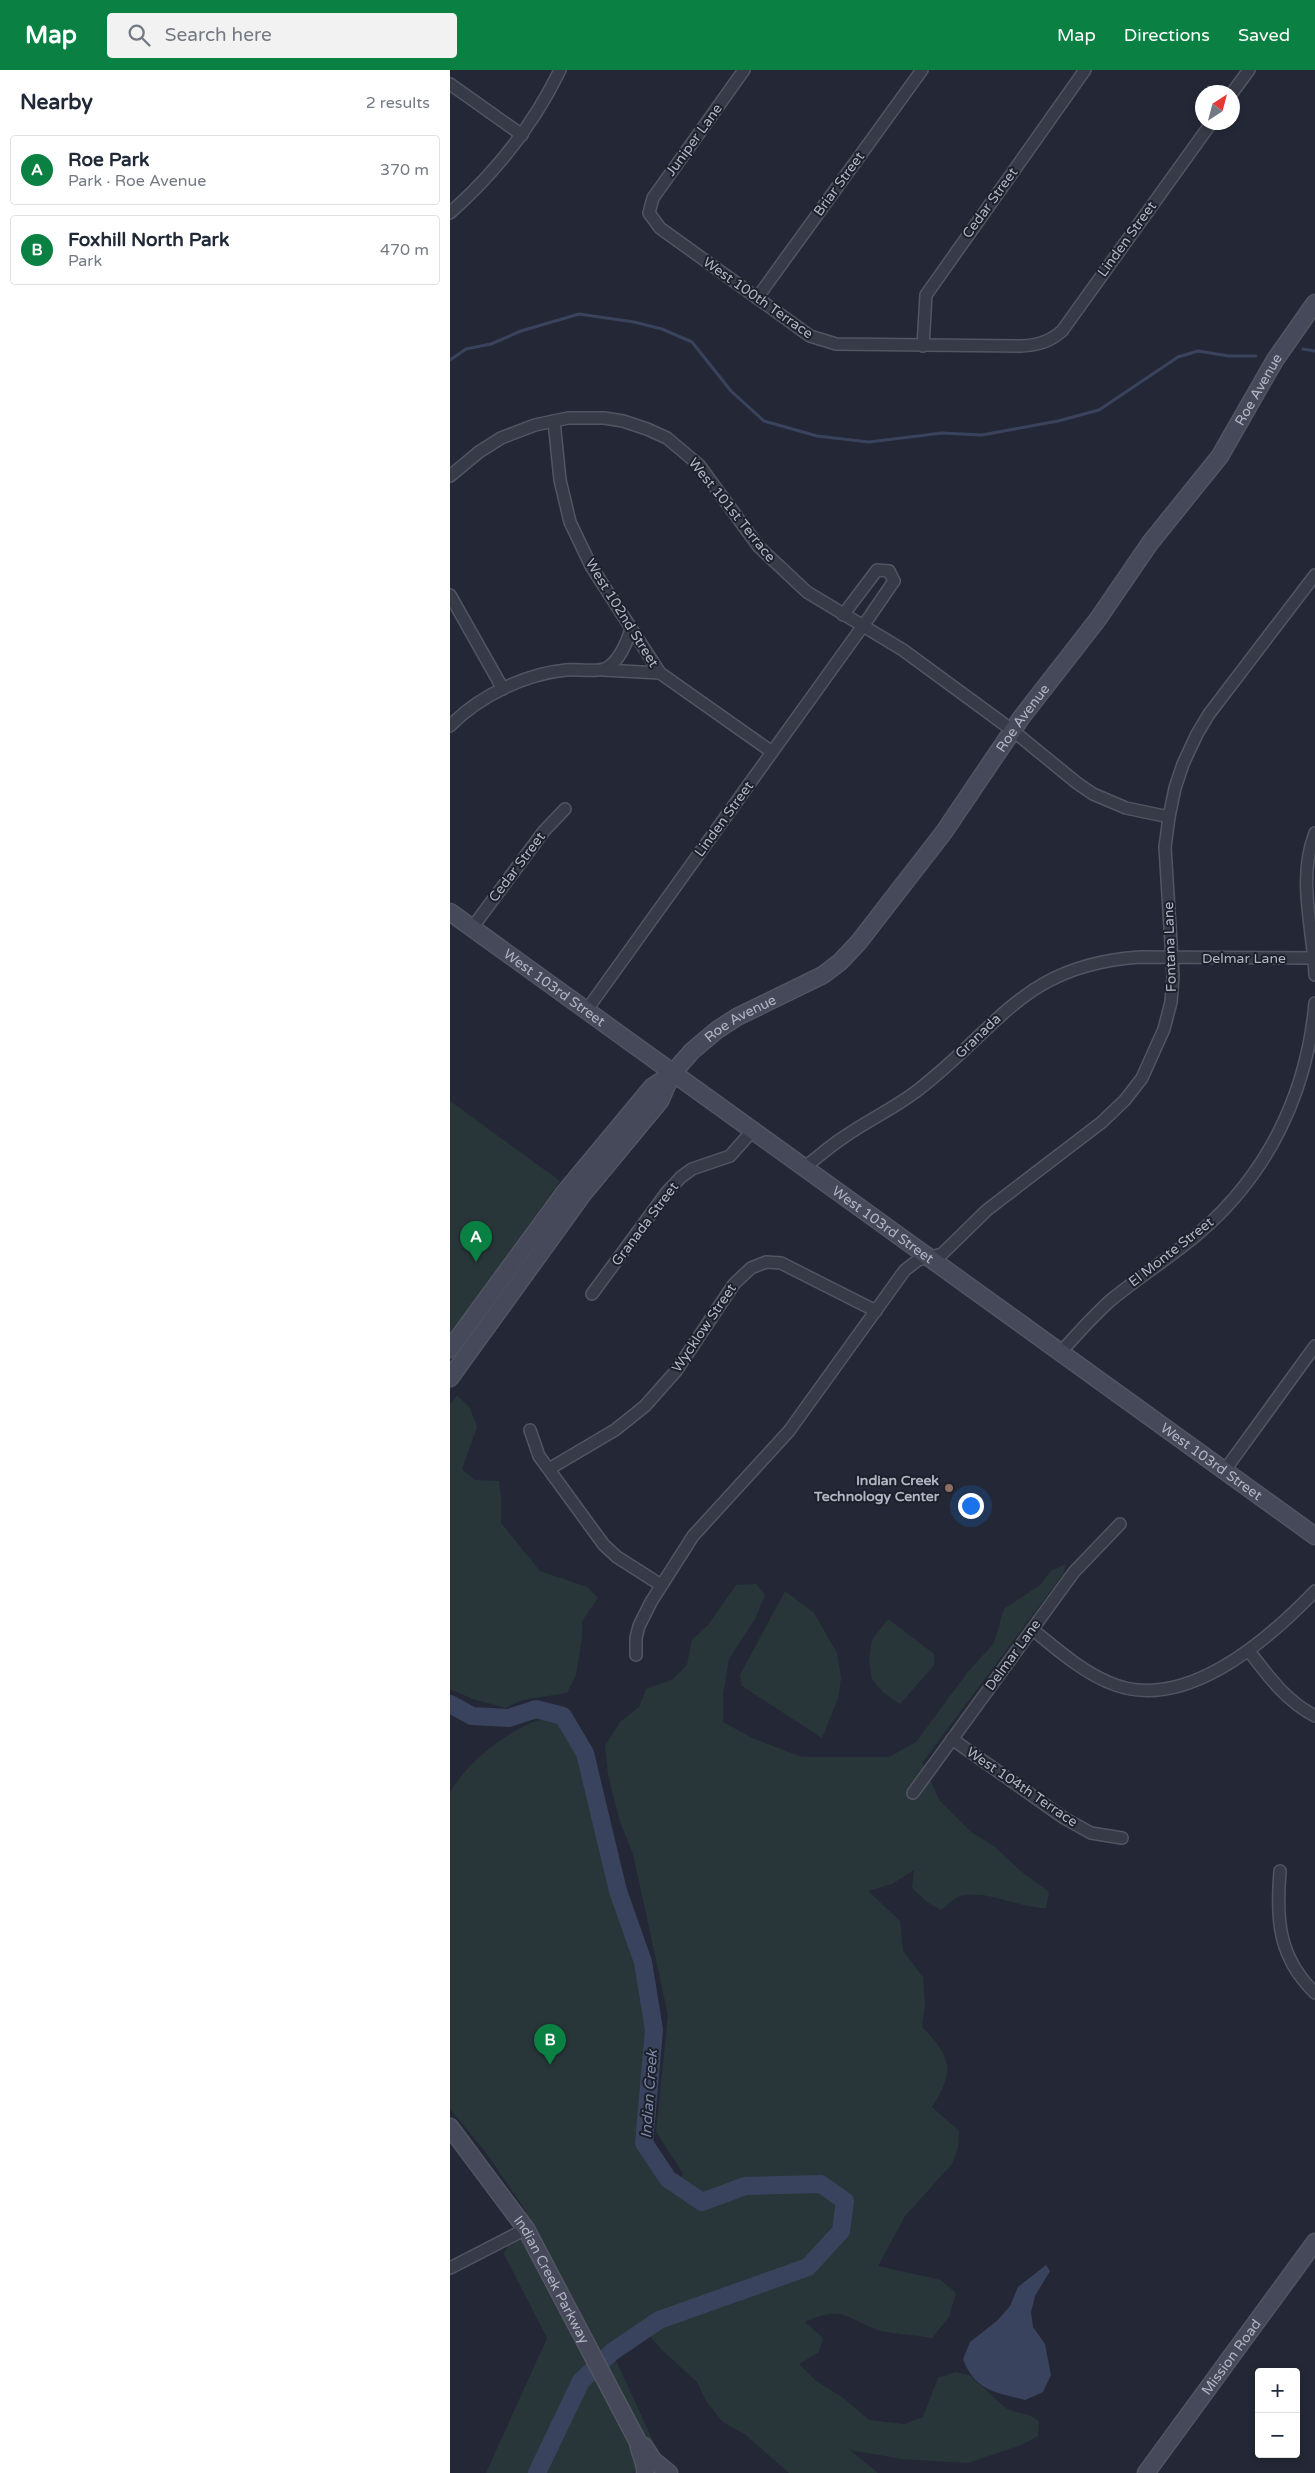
<!DOCTYPE html>
<meta charset="utf-8">
<style>
:root{--surface:#fff;--page:#f2f2f3;--text:#1f2937;--muted:#747a83;--line:#e0e1e3;--accent:#0b8043}
body{margin:0;font-family:"Varela Round",sans-serif;background:var(--page);color:var(--text)}
.controls{position:absolute;right:15px;bottom:15px;display:grid;overflow:hidden;border-radius:5px;box-shadow:0 2px 8px #0003}
.controls button{width:45px;height:45px;display:grid;place-items:center;padding:0;border:0;border-bottom:1px solid var(--line);background:var(--surface);color:var(--text);font:25px sans-serif}
.compass{position:absolute;left:745px;top:15px;width:45px;height:45px;border-radius:50%;background:var(--surface);box-shadow:0 2px 8px #0003;rotate:36deg}
.you{position:absolute;left:520px;top:1435px;width:18px;height:18px;margin:-12px;border:4px solid #fff;border-radius:50%;background:#1a73e8;box-shadow:0 0 0 8px #1a73e833}
.badge{display:grid;place-items:center;width:32px;height:32px;border-radius:50%;background:var(--accent);color:#fff;font-size:16px;font-weight:700}
.pin{position:absolute;translate:-50% -41px;filter:drop-shadow(0 1px 2px #0008)}
.pin::after{content:'';position:absolute;top:26px;width:18px;height:15px;background:inherit;clip-path:polygon(0 0,100% 0,50% 100%)}
.list{margin:0;padding:0;list-style:none}
h2{display:flex;justify-content:space-between;align-items:center;height:65px;margin:0;padding:0 20px;font-size:21px}
h2 small{font-size:16px;font-weight:400;color:var(--muted)}
.list li{display:grid;grid-template-columns:32px 1fr auto;gap:15px;align-items:center;box-sizing:border-box;height:70px;margin:0 10px 10px;padding:0 10px;border:1px solid var(--line);border-radius:5px}
.list b{display:block;font-size:19px;white-space:nowrap}
.list p{margin:0;font-size:16px;white-space:nowrap;color:var(--muted)}
.list em{font-size:16px;font-style:normal;color:var(--muted)}
.icon{flex:none;width:28px;height:28px;fill:none;stroke:currentColor;stroke-width:2;stroke-linecap:round;stroke-linejoin:round}
.map{position:relative;flex:none;width:865px;height:2403px;overflow:hidden}
header{display:flex;align-items:center;gap:30px;box-sizing:border-box;height:70px;padding:0 25px;background:var(--accent);color:#fff}
header strong{font-size:24px}
nav{display:flex;gap:28px;margin-inline-start:auto;font-size:18px}
.search{width:350px;height:45px;background:var(--page);display:flex;align-items:center;gap:12px;box-sizing:border-box;padding:0 18px;border-radius:5px;color:var(--muted);font-size:19px}
main{display:flex}
aside{flex:1;background:var(--surface)}
.map>svg:first-child{display:block}
.green{fill:#28363a}
.water{fill:#3a435d}
.lines{fill:none;stroke-linecap:round;stroke-linejoin:round}
.stream{stroke:#3a435d;stroke-width:3}
.river{stroke:#3a435d;stroke-width:18}
.street-casing{stroke:#525562;stroke-width:14}
.secondary-casing{stroke:#525562;stroke-width:19}
.street{stroke:#373b47;stroke-width:11}
.secondary{stroke:#454959;stroke-width:16}
.education-dot{fill:#8d6e63;stroke:#1c202b;stroke-width:2}
.labels{text-anchor:middle;dominant-baseline:central;stroke-width:4;stroke-linejoin:round;paint-order:stroke}
.street-label{font-size:14px;fill:#b2b5c3;stroke:#1c202b}
.poi-label{font-size:14px;font-weight:bold;fill:#b2b5c3;stroke:#1c202b;text-anchor:end}
.water-label{font-size:15px;font-style:italic;fill:#7c87a8;stroke:#1c202b}
</style>
<header>
<strong>Map</strong>
<div class="search"><svg class="icon" aria-label="search" viewBox="0 0 24 24"><circle cx="10" cy="10" r="6"/><path d="M15 15l6 6"/></svg>Search here</div>
<nav><a>Map</a><a>Directions</a><a>Saved</a></nav>
</header>
<main>
<aside>
<h2>Nearby<small>2 results</small></h2>
<ul class="list">
<li><span class="badge">A</span><div><b>Roe Park</b><p>Park · Roe Avenue</p></div><em>370 m</em></li>
<li><span class="badge">B</span><div><b>Foxhill North Park</b><p>Park</p></div><em>470 m</em></li>
</ul>
</aside>
<div class="map">
<svg width="865" height="2403" viewBox="0 0 865 2403">
<rect width="100%" height="100%" fill="#242836"/>
<g class="green">
<path d="M0,1031L110,1111L0,1264Z"/>
<path d="M7,1325L20,1338L27,1357L12,1399L25,1410L49,1411L51,1427V1453L90,1501L137,1517L148,1528L132,1551V1568L126,1605L117,1623L72,1630L56,1638L23,1629L0,1619V1335Z"/>
<path d="M616,1494L613,1504L472,1693L490,1731L521,1762L545,1777L572,1802L599,1822L596,1838C569,1838 536,1819 510,1826C504,1828 497,1836 491,1840L477,1832L462,1818L464,1800L442,1814L418,1821L450,1851L453,1881L473,1907L475,1934L472,1957C502,1987 505,2001 482,2037L509,2061L508,2078L502,2094L455,2146L428,2196L491,2210L506,2223L499,2247L482,2268C468,2265 440,2264 428,2260C395,2248 393,2235 355,2252L373,2268L369,2282L349,2294L366,2311L392,2327L419,2350L454,2354L473,2347L488,2308L506,2302L519,2305L557,2339L581,2346L589,2351L588,2366L569,2376L518,2393L452,2389L400,2380L428,2403H339L296,2365L273,2352L256,2331L247,2312L212,2280L195,2260L162,2282L203,2371L183,2403H36L97,2268L54,2184L76,2141L37,2084L0,2039V1722C18,1693 48,1668 79,1654C89,1649 102,1648 113,1646L135,1683L168,1821L193,1892L204,1960L194,2073L218,2109L228,2116L233,2103L206,2062L218,1945L183,1784L170,1752L158,1704L155,1676L170,1652L189,1637L196,1619L222,1610L237,1595L242,1570L258,1555L286,1515L306,1514L315,1525L305,1549L279,1589L273,1625V1652L302,1668L352,1687H439L466,1672L517,1603L544,1573L554,1539L590,1515L601,1501Z"/>
<path d="M335,1521L364,1543L387,1583L391,1608L388,1628L372,1668L292,1616L290,1605Z"/>
<path d="M438,1549L484,1584V1595L450,1634L433,1622L422,1609L419,1590L422,1570Z"/>
</g>
<path class="water" d="M596,2195L600,2201L585,2226L581,2242L583,2257L595,2274L601,2305L593,2322L575,2330C545,2322 525,2321 513,2289L520,2272L548,2250L560,2236L568,2217Z"/>
<g class="lines">
<g class="stream">
<path d="M853,279L865,281"/>
<path d="M0,290L16,279L41,274L71,261L129,244L184,252L212,259L242,272L281,321L314,351L367,366L419,372L492,363L532,365L608,351L649,340L728,287L748,281L779,286H806"/>
</g>
<path class="river" d="M0,1634L22,1646L59,1648L86,1639L113,1646L135,1683L168,1821L193,1892L204,1960L194,2073L218,2109L252,2132L295,2116L371,2114L395,2131L391,2161L358,2197L209,2250L162,2282L131,2311L87,2403"/>
<g class="street-casing">
<g id="street">
<path d="M294,0L203,128L199,143L210,158L360,266L386,274L571,276C588,275 599,272 612,261L762,52"/>
<path d="M0,14L72,65"/>
<path d="M782,23L799,0"/>
<path d="M0,143C46,102 83,56 110,0"/>
<path d="M307,228L472,0"/>
<path d="M473,276L476,225L635,0"/>
<path d="M104,351L110,410L120,452L141,496L210,603L322,682"/>
<path d="M0,406L29,382L51,368L85,355L118,348H154L173,351L197,359L217,368L249,395L309,477L357,522L453,580L562,660L627,713L643,724L676,738L719,747"/>
<path d="M0,525L53,619"/>
<path d="M153,600L210,603"/>
<path d="M0,656C29,626 75,604 116,600C125,599 147,602 154,599C168,594 177,572 181,559"/>
<path d="M865,763C847,809 863,857 865,905"/>
<path d="M22,858L94,761L115,739"/>
<path d="M136,941L420,546L444,511L439,501L427,500L393,545"/>
<path d="M355,1097C368,1087 380,1076 394,1067C418,1050 445,1038 468,1020C551,956 573,895 690,887L865,888"/>
<path d="M142,1224L217,1122L231,1107L242,1099L280,1086L303,1060"/>
<path d="M611,1282C627,1264 643,1246 661,1230C689,1207 721,1187 749,1163C818,1104 857,1023 865,933"/>
<path d="M80,1360L89,1386L154,1475L167,1487L211,1515"/>
<path d="M99,1399L165,1360L195,1336L226,1301L284,1214L301,1198L316,1192L331,1193L426,1241"/>
<path d="M775,1400L865,1276"/>
<path d="M583,1560C607,1579 630,1600 658,1612C732,1646 818,1570 865,1521"/>
<path d="M799,1581C818,1606 836,1631 865,1646"/>
<path d="M186,1585V1568L189,1556L201,1532L243,1466L339,1361L455,1200L468,1190L492,1184L537,1140L652,1052L675,1030L692,1008L714,959L721,932L723,906L715,777L719,747L725,718L733,694L747,664L759,644L865,505"/>
<path d="M502,1669L614,1748L641,1763L672,1768"/>
<path d="M463,1723L624,1502L670,1454"/>
<path d="M830,1801C826,1849 828,1887 865,1923"/>
<path d="M0,2198L76,2159"/>
</g>
</g>
<g class="secondary-casing">
<g id="secondary">
<path id="s1" d="M0,842L865,1466"/>
<path id="s2" d="M0,1279L114,1123L202,1017L222,1004L242,981L267,960L287,947L373,905L390,892L408,873L494,762L571,648L648,549L700,473L770,386L825,290L865,233"/>
<path d="M0,1308L133,1124L210,1031L222,1004"/>
<path id="s3" d="M0,2057L76,2159L188,2372C189,2383 196,2392 195,2403"/>
<path d="M194,2376L203,2390L219,2403"/>
<path id="s4" d="M696,2403L865,2172"/>
</g>
</g>
<use href="#street" class="street"/>
<use href="#secondary" class="secondary"/>
</g>
<circle class="education-dot" cx="499" cy="1418" r="5"/>
<g class="labels">
<g class="street-label">
<text transform="translate(244 70) rotate(-54)">Juniper Lane</text>
<text transform="translate(389 114) rotate(-54)">Briar Street</text>
<text transform="translate(540 133) rotate(-54)">Cedar Street</text>
<text transform="translate(677 169) rotate(-54)">Linden Street</text>
<text transform="translate(308 228) rotate(35)">West 100th Terrace</text>
<text stroke="none"><textPath href="#s2" startOffset="1269">Roe Avenue</textPath></text>
<text transform="translate(282 440) rotate(51)">West 101st Terrace</text>
<text transform="translate(172 543) rotate(58)">West 102nd Street</text>
<text stroke="none"><textPath href="#s2" startOffset="864">Roe Avenue</textPath></text>
<text transform="translate(274 749) rotate(-54)">Linden Street</text>
<text transform="translate(67 797) rotate(-53)">Cedar Street</text>
<text transform="translate(720 877) rotate(-92)">Fontana Lane</text>
<text x="794" y="888">Delmar Lane</text>
<text stroke="none"><textPath href="#s1" startOffset="129">West 103rd Street</textPath></text>
<text stroke="none"><textPath href="#s2" startOffset="444">Roe Avenue</textPath></text>
<text transform="translate(528 966) rotate(-44)">Granada</text>
<text transform="translate(195 1154) rotate(-53)">Granada Street</text>
<text stroke="none"><textPath href="#s1" startOffset="534">West 103rd Street</textPath></text>
<text transform="translate(721 1182) rotate(-38)">El Monte Street</text>
<text transform="translate(254 1258) rotate(-56)">Wycklow Street</text>
<text stroke="none"><textPath href="#s1" startOffset="939">West 103rd Street</textPath></text>
<text transform="translate(563 1585) rotate(-54)">Delmar Lane</text>
<text transform="translate(572 1717) rotate(34)">West 104th Terrace</text>
<text stroke="none"><textPath href="#s3" startOffset="184">Indian Creek Parkway</textPath></text>
<text stroke="none"><textPath href="#s4" startOffset="144">Mission Road</textPath></text>
</g>
<g class="poi-label">
<text x="489" y="1410">Indian Creek<tspan x="489" dy="16">Technology Center</tspan></text>
</g>
<g class="water-label">
<text transform="translate(199 2024) rotate(-86)">Indian Creek</text>
</g>
</g>
</svg>
<div class="controls">
<button>+</button>
<button>−</button>
</div>
<svg class="compass" viewBox="-18 -18 36 36"><path d="M0-13l5 13h-10z" fill="#e53935"/><path d="M0 13l5-13h-10z" fill="#747a83"/></svg>
<div class="you"></div>
<div class="pin badge" style="left:26px;top:1192px">A</div>
<div class="pin badge" style="left:100px;top:1995px">B</div>
</div>
</main>
